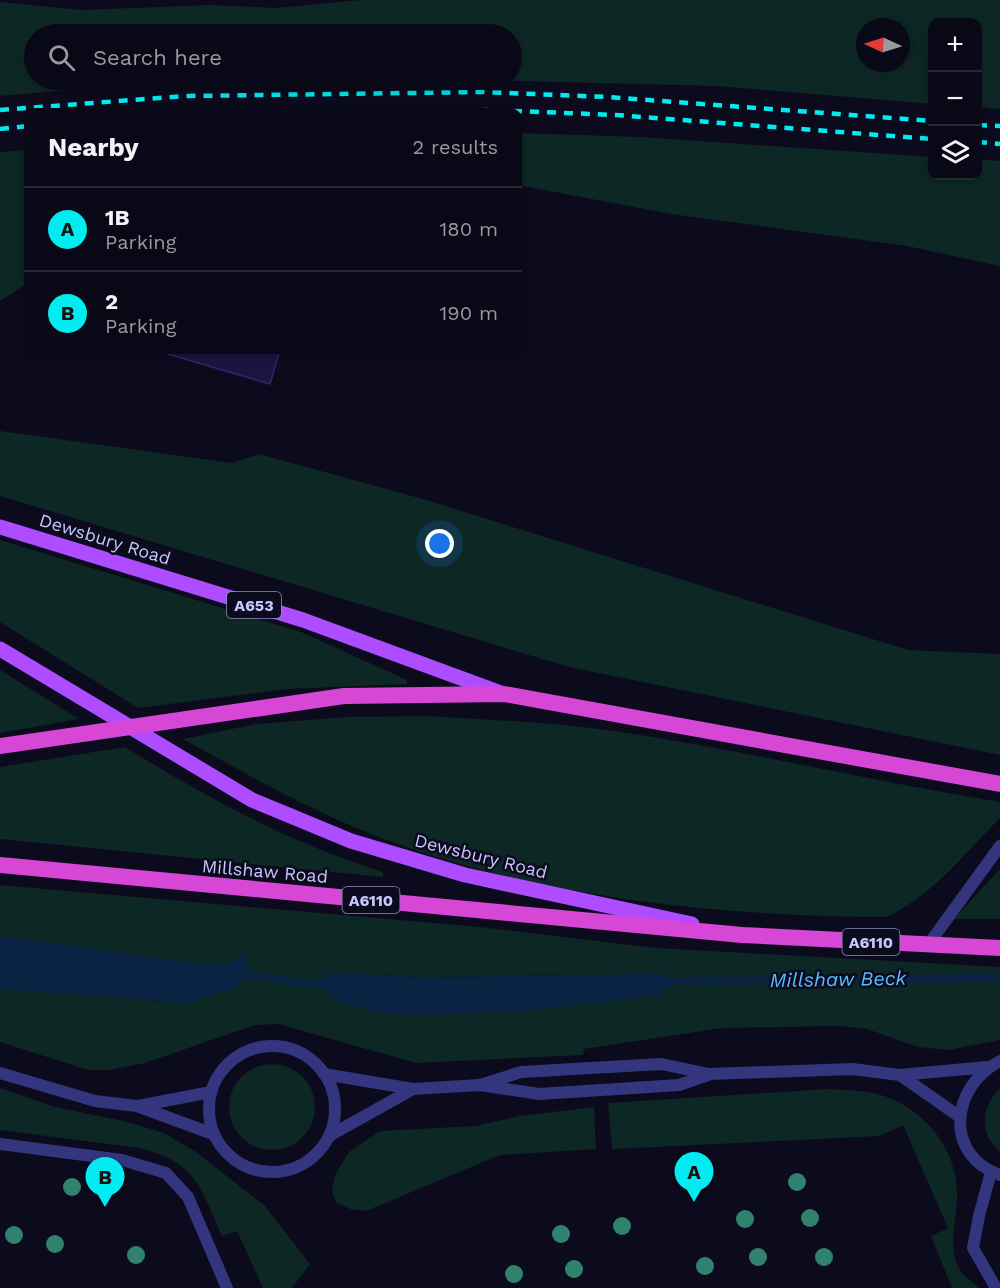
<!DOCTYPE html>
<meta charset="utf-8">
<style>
:root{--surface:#090816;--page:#12111f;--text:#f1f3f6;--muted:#999aa1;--line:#292935;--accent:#00ecf1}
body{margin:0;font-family:"Work Sans",sans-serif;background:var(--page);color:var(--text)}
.controls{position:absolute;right:18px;top:18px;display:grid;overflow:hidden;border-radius:12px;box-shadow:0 3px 9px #0003}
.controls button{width:54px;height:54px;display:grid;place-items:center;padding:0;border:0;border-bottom:2px solid var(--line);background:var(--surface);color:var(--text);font:30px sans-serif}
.compass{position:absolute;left:856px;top:18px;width:54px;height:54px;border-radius:50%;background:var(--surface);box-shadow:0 3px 9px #0003;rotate:274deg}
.you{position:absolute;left:440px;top:544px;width:21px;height:21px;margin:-15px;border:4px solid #fff;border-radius:50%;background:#1a73e8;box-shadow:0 0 0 9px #1a73e833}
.badge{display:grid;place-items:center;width:39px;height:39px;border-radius:50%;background:var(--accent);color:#111;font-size:20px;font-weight:700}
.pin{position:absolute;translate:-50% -50px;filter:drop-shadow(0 2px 3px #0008)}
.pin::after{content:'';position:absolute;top:32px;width:21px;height:18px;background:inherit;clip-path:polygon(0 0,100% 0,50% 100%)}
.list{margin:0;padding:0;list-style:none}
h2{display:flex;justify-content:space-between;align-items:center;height:78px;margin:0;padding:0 24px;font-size:26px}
h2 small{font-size:20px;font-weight:400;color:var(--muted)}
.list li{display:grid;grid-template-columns:39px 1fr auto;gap:18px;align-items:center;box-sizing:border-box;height:84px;padding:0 24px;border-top:2px solid var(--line)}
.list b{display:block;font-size:22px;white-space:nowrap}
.list p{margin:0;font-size:20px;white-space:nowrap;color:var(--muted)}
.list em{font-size:20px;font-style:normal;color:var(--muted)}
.icon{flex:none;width:33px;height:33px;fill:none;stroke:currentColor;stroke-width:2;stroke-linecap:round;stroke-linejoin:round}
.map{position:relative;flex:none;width:1000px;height:1288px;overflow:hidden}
.search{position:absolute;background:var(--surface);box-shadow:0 3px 9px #0003;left:24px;top:24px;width:498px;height:66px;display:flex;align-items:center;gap:15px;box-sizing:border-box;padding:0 21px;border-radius:33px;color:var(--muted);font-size:22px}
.panel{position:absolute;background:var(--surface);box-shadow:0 3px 9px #0003;left:24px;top:108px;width:498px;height:246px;border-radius:12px}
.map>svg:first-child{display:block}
.green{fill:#0d2724;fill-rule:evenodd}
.water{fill:#092342}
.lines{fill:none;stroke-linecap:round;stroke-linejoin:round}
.stream{stroke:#092342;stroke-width:8}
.building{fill:#1a153f;stroke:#2e266c;stroke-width:1.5}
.service{stroke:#33367e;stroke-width:12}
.primary{stroke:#ae4dff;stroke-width:15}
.trunk{stroke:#d647d5;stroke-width:16}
.rail{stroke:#00ecf1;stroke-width:4.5;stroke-dasharray:9 8;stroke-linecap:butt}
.tree{fill:#30826f}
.labels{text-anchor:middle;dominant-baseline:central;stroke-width:5;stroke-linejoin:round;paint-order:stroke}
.shield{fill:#0c0a1d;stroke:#908ebb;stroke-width:1.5}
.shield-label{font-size:16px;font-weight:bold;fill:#c8c6ff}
.street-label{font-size:18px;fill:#c8c6ff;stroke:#0c0a1d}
.water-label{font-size:20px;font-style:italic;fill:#54bdff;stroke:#0c0a1d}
</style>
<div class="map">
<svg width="1000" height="1288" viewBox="0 0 1000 1288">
<rect width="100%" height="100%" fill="#0c0a1d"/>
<g class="green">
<path d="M360,0H1000V109L978,107V22H932V104L716,86L480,80H512V34H34V80H181L0,96V2L82,10L210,5L276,8ZM865,27H901V63H865Z"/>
<path d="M518,133L640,137L932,157V176H978V159L1000,161V266L907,246L671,214L518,185Z"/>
<path d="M28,150V283L0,301V152Z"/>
<path d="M0,431L232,463L259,454L423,499L908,650L1000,654V755L569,667L0,496Z"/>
<path d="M0,540L301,632L407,680V684L288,689L138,708L0,622Z"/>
<path d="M0,670L79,719L0,733Z"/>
<path d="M427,716C489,720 552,722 614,731C743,750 871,781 1000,802V818C964,854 934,895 886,917C723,916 549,899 395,843C321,817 252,777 183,739L256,724L347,717Z"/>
<path d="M125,747C207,798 290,843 383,872V877L0,839V767Z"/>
<path d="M1000,869V919H954Z"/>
<path d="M0,885L480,927L656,948L1000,967V1040L949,1050L918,1047L867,1029L841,1026L722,1028L584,1049L583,1055L416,1063L278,1024L255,1025L145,1063L109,1070H88L0,1042V989L190,1003L248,975L245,955L226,964L193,963L0,936ZM344,973L419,977L662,974L676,981L658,995L529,1011L438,1015L326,974Z"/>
<circle cx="272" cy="1107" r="43"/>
<path d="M0,1088L55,1107L124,1121L164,1133L196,1152L265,1206L310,1264L292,1288H263L237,1231L222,1236C200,1186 197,1163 140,1148L0,1130Z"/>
<path d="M1000,1088V1152C979,1133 980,1108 1000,1088Z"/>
<path d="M828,1089C847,1090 869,1090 887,1097C928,1113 958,1151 957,1196C957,1219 946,1253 962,1273C966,1278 974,1283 979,1288H952L931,1236L948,1228L903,1125L880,1136L612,1149L608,1103Z"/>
<path d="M594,1107L596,1149L500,1155L366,1211L350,1209L336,1202L332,1192L335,1175L349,1152L380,1131L475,1126L520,1116Z"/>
</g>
<g class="water">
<path d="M0,936L193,963L226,964L245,954L248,975L237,987L190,1003L0,989Z"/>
<path d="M344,973L419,977L662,974L676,981L658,995L529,1011L438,1015L380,1014L339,1002L319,985L326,974Z"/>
</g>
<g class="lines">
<g class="stream">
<path d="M248,975L319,985"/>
<path d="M676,981L1000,978"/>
</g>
</g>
<path class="building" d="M154,350H280L270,384Z"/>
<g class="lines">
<g class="service">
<path d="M928,945L1000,846"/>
<circle cx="272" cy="1109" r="63"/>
<path d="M1000,1061C951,1086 943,1155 1000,1175"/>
<path d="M0,1073L95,1101L137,1106L213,1134"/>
<path d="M324,1074L413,1089L480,1085L539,1094L679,1085L708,1075"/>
<path d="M900,1075L960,1117"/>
<path d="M480,1085L521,1072L661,1064L709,1074L852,1069L900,1075L988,1067"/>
<path d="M138,1106L211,1092"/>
<path d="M329,1136L413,1089"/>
<path d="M0,1144L122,1160L166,1173L188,1197L227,1288"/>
<path d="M991,1172L979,1216L973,1248L996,1288"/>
</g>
<g class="primary">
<path d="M0,527L303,620L501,693"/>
<path d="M0,649L252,800L351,841L465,875L692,924"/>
</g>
<g class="trunk">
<path d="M0,746L344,696L504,694L1000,784"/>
<path d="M0,865L742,935L1000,948"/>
</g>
<g class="rail">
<path d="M0,110L185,96L483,92L607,97L932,121"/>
<path d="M343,112L491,110L616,115L932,139"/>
<path d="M978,125L1000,126"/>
<path d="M0,129L28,126"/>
<path d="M978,142L1000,144"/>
</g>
</g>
<g class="tree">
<circle cx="797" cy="1182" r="9"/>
<circle cx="72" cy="1187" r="9"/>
<circle cx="810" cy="1218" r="9"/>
<circle cx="745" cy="1219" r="9"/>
<circle cx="622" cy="1226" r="9"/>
<circle cx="561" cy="1234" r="9"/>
<circle cx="14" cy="1235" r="9"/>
<circle cx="55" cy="1244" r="9"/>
<circle cx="136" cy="1255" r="9"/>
<circle cx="758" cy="1257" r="9"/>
<circle cx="824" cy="1257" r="9"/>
<circle cx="705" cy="1266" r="9"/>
<circle cx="574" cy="1269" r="9"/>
<circle cx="514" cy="1274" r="9"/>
</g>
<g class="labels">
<g class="shield">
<rect x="227" y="592" width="54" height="26" rx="4.5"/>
<rect x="342.5" y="887" width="57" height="26" rx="4.5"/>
<rect x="842.5" y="929" width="57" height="26" rx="4.5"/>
</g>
<g class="shield-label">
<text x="254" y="605">A653</text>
<text x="371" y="900">A6110</text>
<text x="871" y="942">A6110</text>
</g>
<g class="street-label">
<text transform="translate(105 539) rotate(17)">Dewsbury Road</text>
<text transform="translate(481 856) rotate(14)">Dewsbury Road</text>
<text transform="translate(265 871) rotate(5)">Millshaw Road</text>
</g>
<g class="water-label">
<text transform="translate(838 979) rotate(-1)">Millshaw Beck</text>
</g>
</g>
</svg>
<div class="controls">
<button>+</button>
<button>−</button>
<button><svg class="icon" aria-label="layers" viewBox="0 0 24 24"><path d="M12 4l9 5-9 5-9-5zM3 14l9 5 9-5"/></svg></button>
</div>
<svg class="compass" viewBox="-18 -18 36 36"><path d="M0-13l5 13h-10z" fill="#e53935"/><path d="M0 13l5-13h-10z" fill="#999aa1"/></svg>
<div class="you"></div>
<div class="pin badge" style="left:694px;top:1202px">A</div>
<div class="pin badge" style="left:105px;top:1207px">B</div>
<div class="search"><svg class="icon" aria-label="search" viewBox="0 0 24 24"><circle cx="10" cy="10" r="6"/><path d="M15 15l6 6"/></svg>Search here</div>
<section class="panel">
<h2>Nearby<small>2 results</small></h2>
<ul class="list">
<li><span class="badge">A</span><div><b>1B</b><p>Parking</p></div><em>180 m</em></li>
<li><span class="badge">B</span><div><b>2</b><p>Parking</p></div><em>190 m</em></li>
</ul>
</section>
</div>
